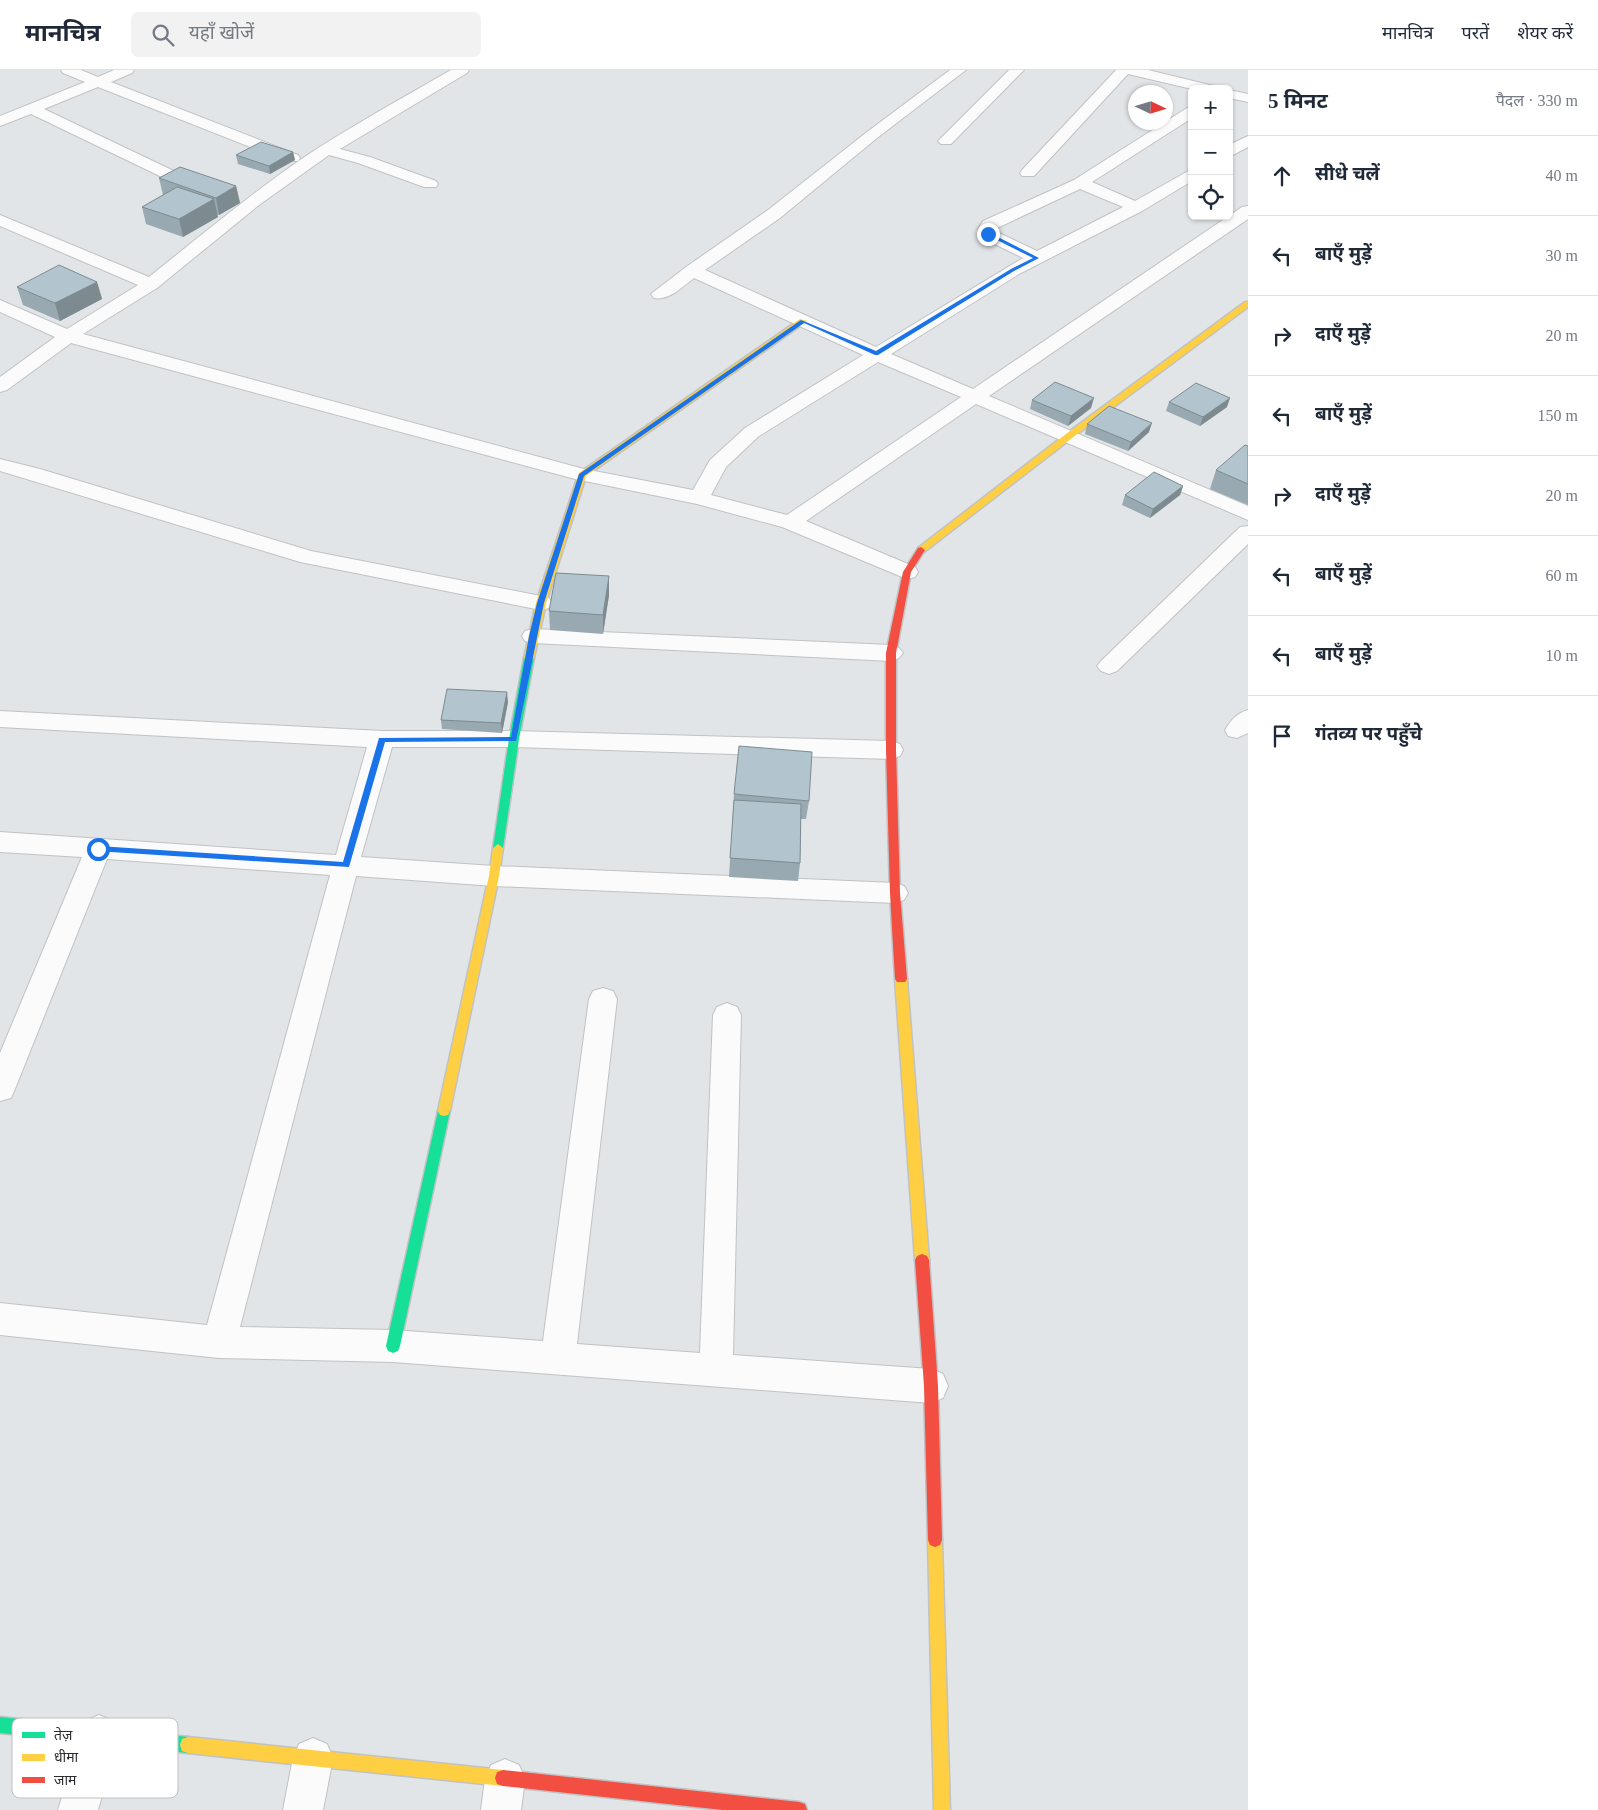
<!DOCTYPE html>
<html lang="hi">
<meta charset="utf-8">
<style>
:root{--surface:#fff;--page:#f2f2f3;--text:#1f2937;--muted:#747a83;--line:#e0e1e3}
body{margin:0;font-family:"Times New Roman","Noto Sans Devanagari",serif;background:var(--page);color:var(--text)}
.controls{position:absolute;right:15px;top:15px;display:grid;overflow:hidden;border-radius:8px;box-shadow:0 1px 4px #0004}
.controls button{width:45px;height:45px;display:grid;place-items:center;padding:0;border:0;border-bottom:1px solid var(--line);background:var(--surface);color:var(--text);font:25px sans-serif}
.compass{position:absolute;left:1128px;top:15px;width:45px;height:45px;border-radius:50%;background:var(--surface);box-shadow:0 1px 4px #0004;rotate:94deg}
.stop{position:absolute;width:15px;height:15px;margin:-11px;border:4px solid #1a73e8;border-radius:50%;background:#fff}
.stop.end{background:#1a73e8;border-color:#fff;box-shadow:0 1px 5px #0008}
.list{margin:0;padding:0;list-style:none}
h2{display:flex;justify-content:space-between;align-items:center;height:65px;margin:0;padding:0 20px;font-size:21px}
h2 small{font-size:16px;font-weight:400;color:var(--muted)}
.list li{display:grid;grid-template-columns:32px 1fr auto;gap:15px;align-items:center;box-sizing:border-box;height:80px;padding:0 20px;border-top:1px solid var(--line)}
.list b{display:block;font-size:19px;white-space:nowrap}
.list em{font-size:16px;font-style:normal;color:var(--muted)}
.icon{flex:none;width:28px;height:28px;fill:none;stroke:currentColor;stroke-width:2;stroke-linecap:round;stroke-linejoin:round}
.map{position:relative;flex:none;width:1248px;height:1740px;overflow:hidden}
header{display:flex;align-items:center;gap:30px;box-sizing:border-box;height:70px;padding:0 25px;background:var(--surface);border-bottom:1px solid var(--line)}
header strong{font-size:24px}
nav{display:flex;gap:28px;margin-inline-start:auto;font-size:18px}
.search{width:350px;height:45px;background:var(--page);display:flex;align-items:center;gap:12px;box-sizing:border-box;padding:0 18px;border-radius:8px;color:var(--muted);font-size:19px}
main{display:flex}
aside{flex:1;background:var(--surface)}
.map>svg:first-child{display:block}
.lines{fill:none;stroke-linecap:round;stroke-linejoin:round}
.street-casing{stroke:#c0c2c4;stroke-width:2}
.fast-casing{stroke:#c0c2c4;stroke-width:3}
.slow-casing{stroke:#c0c2c4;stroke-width:3}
.jam-casing{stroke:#c0c2c4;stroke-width:3}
.street{fill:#fbfbfb;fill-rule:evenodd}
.fast{fill:#16e098;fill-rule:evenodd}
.slow{fill:#ffcf43;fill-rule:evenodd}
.jam{fill:#f24e42;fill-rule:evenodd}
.wall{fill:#99a9b1}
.shaded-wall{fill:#7d8a90}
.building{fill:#b2c5ce;stroke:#7d8a90}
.route{fill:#1a73e8}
.key{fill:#fff;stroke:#bfbfc0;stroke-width:1}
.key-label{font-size:14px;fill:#292b2e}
</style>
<header>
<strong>मानचित्र</strong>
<div class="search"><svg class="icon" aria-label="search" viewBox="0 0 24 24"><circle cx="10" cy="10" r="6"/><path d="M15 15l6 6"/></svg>यहाँ खोजें</div>
<nav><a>मानचित्र</a><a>परतें</a><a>शेयर करें</a></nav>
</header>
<main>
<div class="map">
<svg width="1248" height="1740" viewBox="0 0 1248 1740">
<rect width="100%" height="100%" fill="#e2e5e7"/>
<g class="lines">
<g class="street-casing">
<g id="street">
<path d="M61,0H81L98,7L114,0H134L132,3L111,12L298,85L300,88L298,91H286L98,17L44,39L178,103L207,112L209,115L207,118L201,120L166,109L31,44L0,56V46L85,12L63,3Z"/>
<path d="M451,0H469L467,3L340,79L370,87L436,111L438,114L436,117H424L358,93L329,85L259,135L157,218L83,264L584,399L693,420L710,390L745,358L863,285L694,208C682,217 669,231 654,228L651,224L686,197L768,140L867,62L950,0H966L877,68L780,148L705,200L876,277L1023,188L982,168L978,159L983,151L1074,110L1187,38L1192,37V48L1092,112L1135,131L1192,99V111L1142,141L1019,204L891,284L973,319L1242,137L1248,136V149L989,326L1248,436V450L976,334L806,451L915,497L918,502L915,507L907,509L782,457L697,434L575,409L71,273L7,320L0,322V307L55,267L0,242V230L67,259L138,215L0,156V145L149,207C199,167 248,126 300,90C349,57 401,29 451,0ZM1080,119L1123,137L1037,181L995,161V159ZM878,292L961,327L787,445L711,425L726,397L759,366Z"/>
<path d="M1009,0H1024L951,74H941L938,71Z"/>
<path d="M1116,0H1148L1214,16L1216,19H1192L1128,4L1034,106H1022L1020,103L1022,100Z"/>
<path d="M1229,20L1248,24V32L1229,28Z"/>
<path d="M1248,66V77L1229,87V75Z"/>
<path d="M0,389L40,399L311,481L541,526L549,528L552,533L549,538L541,540L300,492L0,401Z"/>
<path d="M1248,456V474L1117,601L1109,604L1101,601L1097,596L1101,591L1240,457Z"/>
<path d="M533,559L891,575L899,578L903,583L899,588L891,591L533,573L525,571L522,566L525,561Z"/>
<path d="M1248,640V663L1237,668L1228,666L1225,660C1231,650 1237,643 1248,640Z"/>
<path d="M0,641L382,661H514L891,671L900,674L903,680L900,686L891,689L514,677H392L361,787L494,796L895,813L904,816L908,823L904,830L895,833L494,816L356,806L240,1257L393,1260L543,1271L589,929L593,921L603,918L613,921L617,929L577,1274L700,1283L713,945L717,937L727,933L737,937L741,945L733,1285L931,1299L943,1304L948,1316L943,1328L931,1333L393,1292L219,1288L0,1265V1233L207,1255L330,805L107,789L15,1019L11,1028L0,1031V983L82,787L0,782V762L336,785L367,677L0,657Z"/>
<path d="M99,1645L113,1651L119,1665L98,1740H58L85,1651Z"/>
<path d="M313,1668L327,1674L333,1688L323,1740H283L293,1688L299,1674Z"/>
<path d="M505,1689L519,1695L525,1709L521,1740H481L485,1709L491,1695Z"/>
</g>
</g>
<g class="fast-casing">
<g id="fast">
<path d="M529,585L534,588L519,669L503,778L498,782L493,778L509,669L524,588Z"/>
<path d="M444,1036L448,1037L450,1041L400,1276L398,1281L393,1283L388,1281L386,1276L438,1041L440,1037Z"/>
<path d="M0,1647L188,1667L194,1669L196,1675L194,1681L188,1683L0,1663Z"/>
</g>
</g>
<g class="slow-casing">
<g id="slow">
<path d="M1245,232H1248V237L1072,368L924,482H918V478L1066,364Z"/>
<path d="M800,249L807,251L586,406L546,533L534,588L529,591L526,590L524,588L536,533L579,403Z"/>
<path d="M498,774L503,778L499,806L450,1041L448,1045L444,1046L440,1045L438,1041L489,806L493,778Z"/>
<path d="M901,904L905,906L907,909L929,1190L927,1194L922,1196L917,1194L915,1190L895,909L897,906Z"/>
<path d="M935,1463L940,1465L942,1470L950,1740H934L928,1470L930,1465Z"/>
<path d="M188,1667L503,1700L509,1702L511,1708L509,1714L503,1716L188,1683L182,1681L180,1675L182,1669Z"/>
</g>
</g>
<g class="jam-casing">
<g id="jam">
<path d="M921,477L925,480L911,502L896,583V680L900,823L907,909L905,912H897L895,909L890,823L886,680V583L903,502L918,478Z"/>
<path d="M922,1184L927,1186L929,1190L938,1316L942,1470L940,1475L935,1477L930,1475L928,1470L924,1316L915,1190L917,1186Z"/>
<path d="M503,1700L799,1732L805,1734L807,1740H723L503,1716L497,1714L495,1708L497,1702Z"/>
</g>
</g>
<use href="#street" class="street"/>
<use href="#fast" class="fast"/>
<use href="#slow" class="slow"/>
<use href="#jam" class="jam"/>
</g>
<g class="wall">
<path d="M293,82L295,90L270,104L238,94L236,85Z"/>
<path d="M159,108L236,116L240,133L219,145L217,144L218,147L183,167L146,154L142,137L163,125Z"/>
<path d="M97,212L102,229L60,251L23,235L17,217Z"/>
<path d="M1032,330L1091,338L1068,356L1030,339Z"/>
<path d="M1169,332L1227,337L1200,356L1166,341Z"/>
<path d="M1087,354L1149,362L1128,381L1085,364Z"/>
<path d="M1248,376V435L1210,419L1216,400Z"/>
<path d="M1183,416L1180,425L1150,448L1122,435L1125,425Z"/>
<path d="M609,525L603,564L550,560L549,541Z"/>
<path d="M508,632L502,663L442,659L441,650Z"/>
<path d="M734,724L809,731L806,749H801L800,793L798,811L729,807Z"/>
</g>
<g class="shaded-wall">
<path d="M293,82L295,90L270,104L269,96Z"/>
<path d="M236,116L240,133L219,145L216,128Z"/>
<path d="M214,129L218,147L183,167L179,149Z"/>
<path d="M97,212L102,229L60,251L55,233Z"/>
<path d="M1094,328L1091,338L1068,356L1071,346Z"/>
<path d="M1230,328L1227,337L1200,356L1203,347Z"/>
<path d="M1152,353L1149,362L1128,381L1131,372Z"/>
<path d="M1183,416L1180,425L1150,448L1153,439Z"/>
<path d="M609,506V525L603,564V545Z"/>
<path d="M507,622L508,632L502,663L501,653Z"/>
</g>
<g class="building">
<path d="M261,72L293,82L269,96L236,85Z"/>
<path d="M180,97L236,116L216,128L159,108Z"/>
<path d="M177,117L214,129L179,149L142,137Z"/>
<path d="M59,195L97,212L55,233L17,217Z"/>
<path d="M1055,312L1094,328L1071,346L1032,330Z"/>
<path d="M1196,313L1230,328L1203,347L1169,332Z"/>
<path d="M1109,336L1152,353L1131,372L1087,354Z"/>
<path d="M1245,375L1248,376V414L1216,400Z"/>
<path d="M1154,402L1183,416L1153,439L1125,425Z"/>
<path d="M556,503L609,506L603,545L549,541Z"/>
<path d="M447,619L507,622L501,653L441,650Z"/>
<path d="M739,676L812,682L809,731L734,724Z"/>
<path d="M734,730L801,734L800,793L730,788Z"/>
</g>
<path class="route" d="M987,163H990L1039,188L1014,201L878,285H875L804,253L584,406L544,533L516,671L385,672L349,797L95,781V777L98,776L343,792L379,668L511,667L529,566L537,533L579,404L801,250L876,281L1011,199L1033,188L987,165Z"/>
<rect x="12" y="1648" width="166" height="80" rx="8" class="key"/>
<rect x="22" y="1662" width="23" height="6" fill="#16e098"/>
<rect x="22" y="1684" width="23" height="7" fill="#ffcf43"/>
<rect x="22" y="1707" width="23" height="6" fill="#f24e42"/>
<g class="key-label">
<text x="54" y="1670">तेज़</text>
<text x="54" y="1692">धीमा</text>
<text x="54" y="1715">जाम</text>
</g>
</svg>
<div class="controls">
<button>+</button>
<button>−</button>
<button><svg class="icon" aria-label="locate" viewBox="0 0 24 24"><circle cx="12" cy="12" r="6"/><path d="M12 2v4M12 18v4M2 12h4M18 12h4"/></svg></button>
</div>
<svg class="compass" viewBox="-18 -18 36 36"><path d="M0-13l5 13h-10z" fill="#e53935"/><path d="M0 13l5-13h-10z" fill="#747a83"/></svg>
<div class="stop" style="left:98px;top:779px"></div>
<div class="stop end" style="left:988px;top:164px"></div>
</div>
<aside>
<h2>5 मिनट<small>पैदल · 330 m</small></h2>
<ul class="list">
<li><svg class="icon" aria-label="ahead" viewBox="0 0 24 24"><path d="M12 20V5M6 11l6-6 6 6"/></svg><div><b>सीधे चलें</b></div><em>40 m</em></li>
<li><svg class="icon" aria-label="left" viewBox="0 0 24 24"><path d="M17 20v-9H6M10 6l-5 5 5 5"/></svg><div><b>बाएँ मुड़ें</b></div><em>30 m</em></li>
<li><svg class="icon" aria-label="right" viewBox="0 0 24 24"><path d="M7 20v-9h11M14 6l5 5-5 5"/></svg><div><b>दाएँ मुड़ें</b></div><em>20 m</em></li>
<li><svg class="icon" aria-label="left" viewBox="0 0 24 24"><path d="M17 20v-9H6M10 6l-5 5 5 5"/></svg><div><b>बाएँ मुड़ें</b></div><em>150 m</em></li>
<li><svg class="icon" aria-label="right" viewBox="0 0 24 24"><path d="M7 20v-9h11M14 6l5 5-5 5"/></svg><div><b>दाएँ मुड़ें</b></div><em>20 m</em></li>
<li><svg class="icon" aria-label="left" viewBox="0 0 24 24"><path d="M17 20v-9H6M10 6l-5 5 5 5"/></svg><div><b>बाएँ मुड़ें</b></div><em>60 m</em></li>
<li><svg class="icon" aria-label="left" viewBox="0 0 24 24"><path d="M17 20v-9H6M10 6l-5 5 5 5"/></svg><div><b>बाएँ मुड़ें</b></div><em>10 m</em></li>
<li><svg class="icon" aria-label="arrive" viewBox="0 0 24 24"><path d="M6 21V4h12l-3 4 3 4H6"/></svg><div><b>गंतव्य पर पहुँचे</b></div></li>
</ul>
</aside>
</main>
